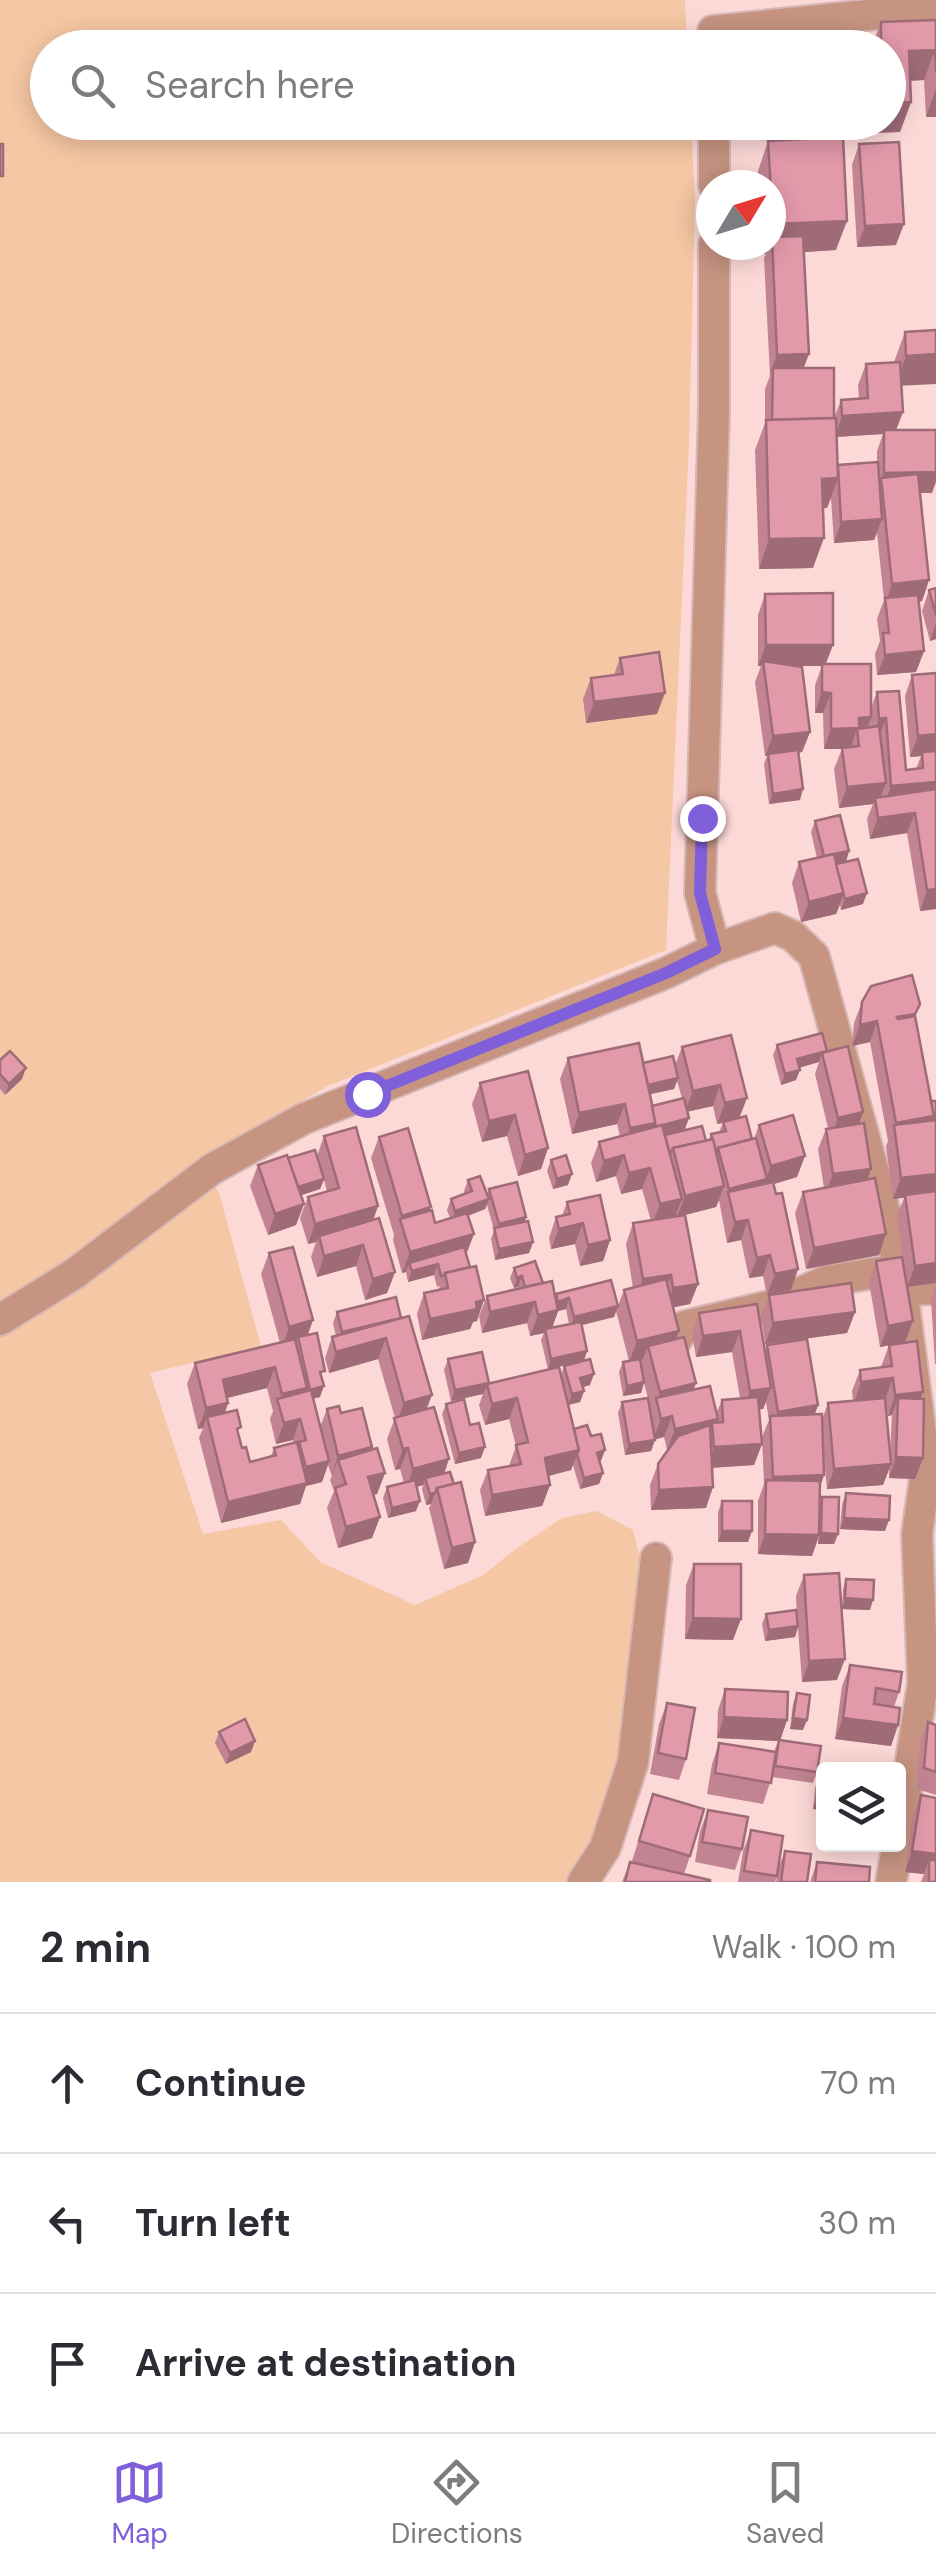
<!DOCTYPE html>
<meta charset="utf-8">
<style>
:root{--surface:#fff;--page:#f7f7f7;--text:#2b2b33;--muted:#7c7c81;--line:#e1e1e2;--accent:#7f5fda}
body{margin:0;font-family:"DM Sans",sans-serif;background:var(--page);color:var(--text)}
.controls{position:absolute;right:30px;bottom:30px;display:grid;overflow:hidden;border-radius:10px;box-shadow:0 5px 25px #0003}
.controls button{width:90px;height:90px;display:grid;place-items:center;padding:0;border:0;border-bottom:2px solid var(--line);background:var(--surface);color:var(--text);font:50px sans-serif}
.compass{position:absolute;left:696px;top:170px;width:90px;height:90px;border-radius:50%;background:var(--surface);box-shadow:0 5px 25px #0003;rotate:52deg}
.stop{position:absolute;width:30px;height:30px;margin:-22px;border:8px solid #7f5fda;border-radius:50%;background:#fff}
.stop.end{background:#7f5fda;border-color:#fff;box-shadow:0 2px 10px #0008}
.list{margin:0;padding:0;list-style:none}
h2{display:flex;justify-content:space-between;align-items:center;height:130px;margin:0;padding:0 40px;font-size:42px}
h2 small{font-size:32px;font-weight:400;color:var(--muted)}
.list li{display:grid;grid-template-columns:65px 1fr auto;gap:30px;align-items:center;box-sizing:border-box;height:140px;padding:0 40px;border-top:2px solid var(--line)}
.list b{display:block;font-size:38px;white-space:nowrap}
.list em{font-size:32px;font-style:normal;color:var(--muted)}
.icon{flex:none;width:55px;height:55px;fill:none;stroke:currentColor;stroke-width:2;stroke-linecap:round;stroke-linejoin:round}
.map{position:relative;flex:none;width:936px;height:1882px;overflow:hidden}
.search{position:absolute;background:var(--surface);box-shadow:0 5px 25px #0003;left:30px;right:30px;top:30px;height:110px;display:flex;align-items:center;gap:25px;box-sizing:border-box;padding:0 35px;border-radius:55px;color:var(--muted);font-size:38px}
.sheet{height:550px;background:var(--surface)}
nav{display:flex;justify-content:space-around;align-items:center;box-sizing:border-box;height:140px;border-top:2px solid var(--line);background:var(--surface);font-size:28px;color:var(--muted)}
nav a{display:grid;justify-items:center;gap:5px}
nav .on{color:var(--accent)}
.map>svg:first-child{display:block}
.green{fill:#f6c7a4}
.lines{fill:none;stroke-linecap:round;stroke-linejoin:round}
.minor-casing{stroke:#d6b7b5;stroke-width:34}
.minor{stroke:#c79482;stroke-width:30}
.wall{fill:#c28492;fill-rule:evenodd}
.shaded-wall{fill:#9e6b77}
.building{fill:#e299aa;stroke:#9e6b77;stroke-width:2.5}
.route{stroke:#7f5fda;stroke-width:12}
</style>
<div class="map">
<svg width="936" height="1882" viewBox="0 0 936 1882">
<rect width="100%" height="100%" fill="#fcd9d7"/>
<path class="green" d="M0,0H685L687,47L48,48V122L691,123L695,199L689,443L666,950L328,1086L199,1159L219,1193L261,1346L150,1373L203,1534L281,1520L320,1562L415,1605L483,1575L517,1548L562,1518L597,1511L633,1530L640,1558L622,1756L594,1843L568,1882H0Z"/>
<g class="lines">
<g class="minor-casing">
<g id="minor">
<path d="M713,31L936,8"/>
<path d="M714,122V185"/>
<path d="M714,245V410L700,893L715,949L775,928L793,936L814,956L891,1234L904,1290L936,1289"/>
<path d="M0,1320L74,1274L212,1169L303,1119L666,973L715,949"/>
<path d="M675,1342L685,1326L773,1305L826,1281L899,1269"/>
<path d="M898,1844L923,1683L917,1534L926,1472L903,1297"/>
<path d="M583,1882L605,1848L633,1762L656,1558"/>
<path d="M891,1882L898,1844"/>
</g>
</g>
<use href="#minor" class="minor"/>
</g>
<g class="wall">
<path d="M936,20V117H926L924,80L910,81L911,102L900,132L872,133V122H888V48H871L881,22Z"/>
<path d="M768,141L836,250L804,252L803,368L834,418L841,400L859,399L858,385L866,364L894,362L905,332L936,330L901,386L896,430L932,493H920L929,580L922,601L918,602L924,651L916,672L877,675L875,654L880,641L877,619L884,600L877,533L874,540L834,543L831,498L827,508H823L813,568L759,569L755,450L765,423V389L770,376L764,258L766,254H762V245H771V185H758V171ZM883,434L877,451V462L837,466L836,437Z"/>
<path d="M859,144L896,245L857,247L852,165Z"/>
<path d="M936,588V639L930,641L922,611L929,590Z"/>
<path d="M765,594L826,664L871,708L877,692L906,770L916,769L921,756L910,757L905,696L912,675L936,673V909L920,911L907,833L870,839L867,819L873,804L839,808L834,769L842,749H824L823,713H815V685L822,666H796L810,732L802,752L799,753L800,800L769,804L764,764L767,756H765L755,682L761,666H758V615Z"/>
<path d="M620,658L657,714L586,723L583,699L591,678L614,675Z"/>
<path d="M815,821L846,862L863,904L841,910L840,905L836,914L801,922L792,883L799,862L817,858L811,832Z"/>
<path d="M862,1002L920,1004L915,1016L931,1101H936V1283L907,1287L897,1216L904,1198L893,1199L886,1146L888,1141L870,1042L852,1046L854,1023Z"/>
<path d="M731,1035L740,1117L752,1139H754L759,1125L797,1177L773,1184L798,1269L791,1290L767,1295L763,1276L749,1278L741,1240L727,1243L719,1200L716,1207L685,1215L698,1284L690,1304L673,1307L679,1331L676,1339L694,1389L716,1414L722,1400L740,1398L732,1352L696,1357L692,1334L699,1313L757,1304L765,1351L767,1345L815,1414L822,1420L828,1403L853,1401L852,1391L860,1370L881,1367L889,1345L920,1399L923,1458L915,1479L889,1478V1469L883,1485L827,1489L824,1457V1475L820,1486V1504L822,1497L838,1534L834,1544H818V1539L812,1556L758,1554V1501L764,1484L762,1437L769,1420L766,1402L763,1409H759L762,1444L754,1465L712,1468L706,1508L651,1510L650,1485L658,1464L667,1450L664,1437L655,1439L651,1451L625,1455L618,1413L622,1402L650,1413L651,1410L644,1383L641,1393L623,1396L619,1372L623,1362L629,1361L616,1311L614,1317L582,1325L584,1361L590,1385L583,1387L584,1391L580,1402L568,1405L574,1429L601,1461H600L603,1473L599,1484L580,1489L573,1465L571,1470L548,1476L550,1485L542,1506L485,1516L480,1490L488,1470L509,1466L516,1446L509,1419L485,1425L479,1405L483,1394L451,1401L444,1370L448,1359L488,1384L561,1375L564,1366L571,1364L548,1369L541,1340L544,1333L530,1336L527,1323L482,1333L479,1316L487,1296L519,1288L518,1287L514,1288L510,1278L514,1268L542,1283L555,1297L556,1294L618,1306L624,1290L633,1288L626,1244L633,1223L651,1221L642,1189L621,1194L616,1176L596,1182L591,1163L599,1142L620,1136L617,1124L572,1134L560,1079L568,1058L675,1065L682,1047ZM677,1081L682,1098L652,1106L650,1094L674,1089ZM713,1106L717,1124L723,1123L719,1132L711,1134L709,1140L665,1135L685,1129L687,1112ZM566,1309L569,1324L552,1328L558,1311ZM885,1399L888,1416L892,1415L890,1452Z"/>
<path d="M777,1045L827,1051L863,1112L859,1124L868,1179L886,1234L879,1255L806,1269L795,1213L803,1192L824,1188L818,1149L826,1129L828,1128L815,1074L819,1062L799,1068L796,1080L781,1085L773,1055Z"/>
<path d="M0,1060L22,1079L5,1095L0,1089Z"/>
<path d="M528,1071L548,1148L541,1169L518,1176L507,1136L482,1142L472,1104L480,1083Z"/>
<path d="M324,1136L373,1220L395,1272L387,1293L365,1300L356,1266L317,1277L311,1257L316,1242L308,1244L300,1218L308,1197L327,1192L324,1180L320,1189L301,1195L304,1204L296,1225L268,1235L250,1186L258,1165L288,1158L317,1156Z"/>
<path d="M379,1137L430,1211L435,1223L450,1218L447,1210L451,1199L465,1194L464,1191L468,1180L487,1195L489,1189L526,1217L525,1222L533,1242L529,1253L495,1260L491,1239L494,1230L487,1205L485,1209L468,1216L474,1234L466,1254L477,1321L473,1322L470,1329L422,1340L417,1314L424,1293L438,1290L440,1286L437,1287L434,1275L408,1282L406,1272L402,1273L393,1240L394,1235L371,1158Z"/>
<path d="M551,1160L568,1185L553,1189L547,1171Z"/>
<path d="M567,1202L610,1240L603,1261L580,1266L575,1244L551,1249L549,1238L556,1217L562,1216Z"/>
<path d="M269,1253L313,1320L308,1335L322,1381L320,1397L313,1399L320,1427L327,1409L341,1413L372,1447L371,1450L385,1473L377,1494L373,1495L380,1517L372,1538L338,1548L327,1508L334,1491L330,1480L332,1476L328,1465L322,1482L306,1486L300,1504L221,1523L199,1438L203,1428L198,1429L187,1384L195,1363L280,1343L261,1274ZM267,1388L273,1411L270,1419L276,1444L293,1440L294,1443L274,1448L271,1456L250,1462L242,1448L238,1436L225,1413L228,1403L227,1398Z"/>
<path d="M876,1261L913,1321L905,1342L880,1347L869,1282Z"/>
<path d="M936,1284V1364H935L931,1299Z"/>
<path d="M769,1295L855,1312L847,1333L765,1344L761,1316Z"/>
<path d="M396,1297L444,1473L475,1542L468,1563L444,1569L429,1508L431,1504L426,1505L422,1489L423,1485L416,1487V1511L388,1518L383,1498L387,1487L404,1483L400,1469L395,1470L387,1439L395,1418L378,1359L329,1373L325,1358L332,1337L336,1336L333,1323L337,1312Z"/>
<path d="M446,1404L470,1425L481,1458L455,1464L442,1414Z"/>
<path d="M846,1493L885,1531L840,1529L842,1504Z"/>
<path d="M722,1501L748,1542H718V1512Z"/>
<path d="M694,1564L733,1640L685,1639L686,1585Z"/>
<path d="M804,1575L837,1680L802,1682L798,1628L795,1637L765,1641L762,1624L766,1614L797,1618L796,1596Z"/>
<path d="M846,1579L870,1610L842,1609L843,1589Z"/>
<path d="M850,1665L899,1692L894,1707L898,1725L891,1746L835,1739L842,1686Z"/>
<path d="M725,1689L787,1720L780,1740L817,1772L813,1783L772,1777L763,1804L707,1794L712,1764L719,1743L774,1752L778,1741L717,1738L718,1710Z"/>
<path d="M797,1693L803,1730L790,1729L793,1704Z"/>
<path d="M667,1703L686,1759L679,1780L650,1774L659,1724Z"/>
<path d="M928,1722L936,1725V1795L917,1789L920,1743Z"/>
<path d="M219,1732L255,1741L251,1752L226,1764L215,1743Z"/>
<path d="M819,1777L824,1778V1810L813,1809L815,1788Z"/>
<path d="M653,1794L690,1856L684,1874L710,1882H622L630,1862L649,1867L632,1861Z"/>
<path d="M921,1795L936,1798L929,1882H921L924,1874L905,1872L913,1816Z"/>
<path d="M708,1810L742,1849L735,1870L695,1862L700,1831Z"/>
<path d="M751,1830L777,1871L785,1851L807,1882H776L777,1877L775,1882H738L743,1851Z"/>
<path d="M817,1862L869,1882H810Z"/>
</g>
<g class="shaded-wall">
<path d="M935,50L924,80L898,81L909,51Z"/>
<path d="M936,89V117H926Z"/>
<path d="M911,102L900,132L872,133L876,122H888V103Z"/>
<path d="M847,221L836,250L773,254L771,229L773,224Z"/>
<path d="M904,224L896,245L857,247L865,226Z"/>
<path d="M765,245H769L766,254H762Z"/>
<path d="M809,354L801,375L773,368L769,376L777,355Z"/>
<path d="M936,354V384L895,386L906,356Z"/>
<path d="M903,412L895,433L884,430L883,434L835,437L842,416Z"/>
<path d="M936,472V482L932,493H883L881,481L884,473Z"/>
<path d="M838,478L827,508L811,509L822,479Z"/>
<path d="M882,519L874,540L834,543L841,522Z"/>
<path d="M824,538L813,568L759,569L769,539Z"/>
<path d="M929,580L922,601L885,605L892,584Z"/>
<path d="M936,623V639L930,641Z"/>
<path d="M766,645H833L825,666H763V661L761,666H758Z"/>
<path d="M924,651L916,672L877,675L885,655Z"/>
<path d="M822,692L831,693L823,713H815Z"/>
<path d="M665,693L657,714L586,723L594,702Z"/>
<path d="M871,717L864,738L857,729L850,749H824L831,729L859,718Z"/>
<path d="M886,718L878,739L871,740L879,719Z"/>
<path d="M810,732L802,752L765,756L773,736Z"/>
<path d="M936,734V754L922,752L921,756L910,757L918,736Z"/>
<path d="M936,782V791L884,806L891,786Z"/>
<path d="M886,783L878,803L875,798L873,804L839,808L847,787Z"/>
<path d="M803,789L800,800L769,804L773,794Z"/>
<path d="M915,813L907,833L870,839L878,818Z"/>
<path d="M849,851L846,862L820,869L824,858Z"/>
<path d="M936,889V909L920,911L927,890Z"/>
<path d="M844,893L836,914L801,922L809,902Z"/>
<path d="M867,893L863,904L841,910L845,899Z"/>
<path d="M877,1021L870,1042L852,1046L860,1025Z"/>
<path d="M822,1053L819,1062L793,1069L797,1059Z"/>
<path d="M26,1068L22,1079L5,1095L9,1084Z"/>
<path d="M800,1070L796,1080L781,1085L785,1074Z"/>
<path d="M678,1078L674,1089L642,1096L646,1085Z"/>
<path d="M720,1085L713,1106L685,1112L693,1091Z"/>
<path d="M747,1098L739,1119L717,1124L725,1103Z"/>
<path d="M625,1104L617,1124L572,1134L579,1113Z"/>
<path d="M863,1112L856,1133L831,1139L838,1118Z"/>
<path d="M515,1115L507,1136L482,1142L489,1121Z"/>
<path d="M934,1116L936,1122L894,1127L896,1123Z"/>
<path d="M689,1118L685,1129L652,1138L656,1127Z"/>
<path d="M656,1123L648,1144L622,1149L630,1128Z"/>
<path d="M548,1148L541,1169L518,1176L525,1155Z"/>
<path d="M624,1155L616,1176L596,1182L604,1161Z"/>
<path d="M805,1156L797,1177L764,1187L728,1192L722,1210L729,1189L766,1179L771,1166Z"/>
<path d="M650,1168L642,1189L621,1194L629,1173Z"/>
<path d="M871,1169L864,1190L825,1195L833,1174Z"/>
<path d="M572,1174L568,1185L553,1189L557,1179Z"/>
<path d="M936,1174V1193L893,1199L901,1178Z"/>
<path d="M324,1179L320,1189L293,1198L297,1187Z"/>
<path d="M724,1186L716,1207L677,1217L685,1196Z"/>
<path d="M489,1199L485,1209L451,1222L455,1211Z"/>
<path d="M682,1199L674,1219L652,1225L660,1204Z"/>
<path d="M304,1204L296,1225L268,1235L275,1214Z"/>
<path d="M378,1206L371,1227L319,1236L316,1242L308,1244L315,1224Z"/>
<path d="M431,1207L424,1228L401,1221L402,1216Z"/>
<path d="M526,1217L522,1228L495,1235L499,1224Z"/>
<path d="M748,1220L741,1240L727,1243L735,1222Z"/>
<path d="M583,1223L575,1244L551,1249L559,1229Z"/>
<path d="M474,1234L466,1255L409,1263L406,1272L402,1273L410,1252Z"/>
<path d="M886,1234L879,1255L806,1269L814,1248Z"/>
<path d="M610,1240L603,1261L580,1266L588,1245Z"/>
<path d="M533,1242L529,1253L495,1260L499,1249Z"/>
<path d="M363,1245L356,1266L317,1277L324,1256Z"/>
<path d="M770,1255L763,1276L749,1278L757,1258Z"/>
<path d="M936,1263V1283L907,1287L915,1266Z"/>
<path d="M438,1264L434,1275L408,1282L412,1271Z"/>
<path d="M798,1269L791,1290L767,1295L775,1274Z"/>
<path d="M395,1272L387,1293L365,1300L373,1279Z"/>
<path d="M671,1275L663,1296L636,1300L643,1279Z"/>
<path d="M522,1276L518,1287L514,1288L517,1278Z"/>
<path d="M698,1284L690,1304L665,1309L673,1288Z"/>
<path d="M569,1298L566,1309L558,1311L551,1331L545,1329L544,1333L530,1336L538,1315L555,1311L558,1302Z"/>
<path d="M484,1300L477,1321L473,1322L470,1329L422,1340L430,1319Z"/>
<path d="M535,1302L527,1323L482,1333L490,1312Z"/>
<path d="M618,1306L614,1317L570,1328L574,1317Z"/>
<path d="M855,1312L847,1333L765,1344L773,1323Z"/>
<path d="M313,1320L305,1341L298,1337L295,1344L282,1348L289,1327Z"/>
<path d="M913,1321L905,1342L880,1347L888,1326Z"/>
<path d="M679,1331L671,1352L648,1346L643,1359L629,1362L637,1341Z"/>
<path d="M740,1331L732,1352L696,1357L703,1336Z"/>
<path d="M386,1338L378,1359L329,1373L336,1352Z"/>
<path d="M587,1351L584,1361L548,1369L551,1359Z"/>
<path d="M275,1367L267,1388L215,1401L223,1380Z"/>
<path d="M594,1374L590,1385L576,1389L580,1378Z"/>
<path d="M893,1378L885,1399L854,1403L861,1382Z"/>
<path d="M644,1382L641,1393L623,1396L627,1386Z"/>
<path d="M489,1383L483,1394L451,1401L455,1390Z"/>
<path d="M696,1383L689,1404L657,1401L660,1392Z"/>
<path d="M324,1386L320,1397L306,1400L310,1390Z"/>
<path d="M307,1388L299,1409L278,1403L282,1394Z"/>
<path d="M771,1388L763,1409L742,1412L750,1391Z"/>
<path d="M584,1391L580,1402L568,1405L572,1394Z"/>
<path d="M923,1392L915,1412L898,1398L892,1415L888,1416L895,1395Z"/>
<path d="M432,1395L424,1416L396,1424L404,1403Z"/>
<path d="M517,1398L509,1419L485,1425L492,1404Z"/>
<path d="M228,1403L221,1424L207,1417L203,1428L198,1429L206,1408Z"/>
<path d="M818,1405L811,1426L771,1432L778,1412Z"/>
<path d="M672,1416L664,1437L653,1440L661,1419Z"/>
<path d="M300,1419L293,1440L276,1444L284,1423Z"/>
<path d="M718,1419L713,1433L712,1423L705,1441L667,1450L675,1429Z"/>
<path d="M655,1440L651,1451L625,1455L629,1444Z"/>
<path d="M762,1444L754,1465L706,1468L714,1447Z"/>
<path d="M372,1447L365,1468L338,1460L331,1477L338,1456Z"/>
<path d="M485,1447L481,1458L455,1464L459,1453Z"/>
<path d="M408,1448L400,1469L395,1470L403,1449Z"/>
<path d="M579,1450L571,1470L537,1479L545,1458Z"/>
<path d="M605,1450L601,1461L593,1463L597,1453Z"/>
<path d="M896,1457L923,1458L915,1479L889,1478Z"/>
<path d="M449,1459L442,1480L425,1478L423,1485L406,1490L413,1469Z"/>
<path d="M329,1461L322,1482L306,1486L300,1504L221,1523L228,1502L299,1485L306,1467Z"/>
<path d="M891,1464L883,1485L827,1489L834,1469Z"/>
<path d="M385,1473L377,1494L361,1498L368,1477Z"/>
<path d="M603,1473L599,1484L580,1489L584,1478Z"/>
<path d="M824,1475L817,1496L765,1498L773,1477Z"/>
<path d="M550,1485L542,1506L485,1516L492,1495Z"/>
<path d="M713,1487L706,1508L651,1510L659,1490Z"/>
<path d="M435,1493L431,1504L426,1505L430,1494Z"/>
<path d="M420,1501L416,1511L388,1518L392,1508Z"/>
<path d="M380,1517L372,1538L338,1548L346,1527Z"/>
<path d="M844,1518L889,1520L885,1531L840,1529Z"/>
<path d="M722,1531H752L748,1542H718Z"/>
<path d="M821,1533L838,1534L834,1544H818Z"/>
<path d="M765,1534L819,1535L812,1556L758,1554Z"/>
<path d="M475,1542L468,1563L444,1569L452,1548Z"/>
<path d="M845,1598L873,1600L870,1610L842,1609Z"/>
<path d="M693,1618L741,1619L733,1640L685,1639Z"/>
<path d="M798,1626L795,1637L765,1641L769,1630Z"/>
<path d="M845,1659L837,1680L802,1682L809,1661Z"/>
<path d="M724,1717L787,1720L780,1741L717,1738Z"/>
<path d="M793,1718L807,1720L803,1730L790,1729Z"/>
<path d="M843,1718L898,1725L891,1746L835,1739Z"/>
<path d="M255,1741L251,1752L226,1764L230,1753Z"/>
<path d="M817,1798L824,1799V1810L813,1809Z"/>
<path d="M912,1851L936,1854V1876L929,1860L924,1874L905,1872Z"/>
</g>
<g class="building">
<path d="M936,20V72L935,50L909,51L911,102L888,103V48H881V22Z"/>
<path d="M843,137L847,221L773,224L768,141Z"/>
<path d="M899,142L904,224L865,226L859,144Z"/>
<rect x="0" y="144" width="3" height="32"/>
<path d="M803,236L809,354L777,355L772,237Z"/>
<path d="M936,330V354L906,356L905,332Z"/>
<path d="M900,362L903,412L842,416L841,400L868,398L866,364Z"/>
<path d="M773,368H834V418L772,420Z"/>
<path d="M836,418L838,478L822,479L824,538L769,539L766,420Z"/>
<path d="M884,430H936V472L884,473Z"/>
<path d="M878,462L882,519L841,522L838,465Z"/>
<path d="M918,474L929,580L892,584L881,478Z"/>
<path d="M936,588V615L929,590Z"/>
<path d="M833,593V645H766L765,594Z"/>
<path d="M918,595L924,651L885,655L883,633H889L885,598Z"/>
<path d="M659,652L665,693L594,702L591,678L623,674L620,658Z"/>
<path d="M763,661L802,667L810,732L773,736Z"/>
<path d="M822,664H871V717L859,718V728L831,729V693L822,692Z"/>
<path d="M936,673V734L918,736L912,675Z"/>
<path d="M899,691L906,770L923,768L922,752L936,751V782L891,786L886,718L879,719L877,692Z"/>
<path d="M879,726L886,783L847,787L842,748L859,746L857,729Z"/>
<path d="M798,750L803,789L773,794L768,754Z"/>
<path d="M936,789V889L927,890L915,813L878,818L875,798Z"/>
<path d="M840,815L849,851L824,856L815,821Z"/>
<path d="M834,854L844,893L809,902L799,862Z"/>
<path d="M858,859L867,893L845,899L836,864Z"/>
<path d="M912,975L920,1004L915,1014L897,1017L898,1019L915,1016L934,1116L896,1123L877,1021L860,1025L862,1002L871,986Z"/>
<path d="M822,1033L827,1051L797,1059L800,1070L785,1074L777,1045Z"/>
<path d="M731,1035L747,1098L725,1103L720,1085L693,1091L682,1047Z"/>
<path d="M639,1043L656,1123L630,1128L625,1104L579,1113L568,1058Z"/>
<path d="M848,1046L863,1112L838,1118L822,1053Z"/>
<path d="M10,1051L26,1068L9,1084L0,1074V1060Z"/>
<path d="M673,1056L678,1078L648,1085L643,1063Z"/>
<path d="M528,1071L548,1148L525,1155L515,1115L489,1121L480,1083Z"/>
<path d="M684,1098L689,1118L656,1127L652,1106Z"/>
<path d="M931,1101H936V1119L933,1120L934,1116Z"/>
<path d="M793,1115L805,1156L771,1166L759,1125Z"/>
<path d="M746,1116L752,1139L718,1148L716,1153L711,1134L726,1131L723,1122Z"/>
<path d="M936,1120V1174L901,1178L894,1125Z"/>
<path d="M864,1123L871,1169L833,1174L826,1129Z"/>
<path d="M662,1125L682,1199L660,1204L650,1168L629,1173L624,1155L604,1161L599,1142Z"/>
<path d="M702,1126L706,1141L673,1148L670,1154L665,1135Z"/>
<path d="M356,1127L378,1206L315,1224L308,1197L339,1188L324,1136Z"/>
<path d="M408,1128L431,1207L402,1216L379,1137Z"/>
<path d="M756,1138L767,1179L729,1189L718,1148Z"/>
<path d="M713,1139L724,1186L685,1196L673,1148Z"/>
<path d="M315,1150L324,1179L298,1187L288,1158Z"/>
<path d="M287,1155L304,1204L275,1214L258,1165Z"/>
<path d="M566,1155L572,1174L557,1179L551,1160Z"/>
<path d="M480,1176L489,1199L455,1211L451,1199L472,1191L468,1180Z"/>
<path d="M875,1178L886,1234L814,1248L803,1192Z"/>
<path d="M517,1182L526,1217L499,1224L489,1189Z"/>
<path d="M773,1182L776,1194L782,1193L798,1269L775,1274L770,1255L757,1258L748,1220L735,1222L728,1192Z"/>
<path d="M936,1191V1263L915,1266L905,1195Z"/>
<path d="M600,1195L610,1240L588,1245L583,1223L559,1229L556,1217L570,1214L567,1202Z"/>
<path d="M432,1210L435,1223L467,1213L474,1234L410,1252L400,1219Z"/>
<path d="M685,1215L698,1284L673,1288L671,1275L643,1279L633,1223Z"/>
<path d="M379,1218L395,1272L373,1279L363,1245L324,1256L319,1236Z"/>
<path d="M528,1221L533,1242L499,1249L494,1228Z"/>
<path d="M293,1247L313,1320L289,1327L269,1253Z"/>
<path d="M464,1247L470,1267L445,1273V1275L441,1276L438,1264L412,1271L409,1263Z"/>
<path d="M902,1257L913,1321L888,1326L876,1261Z"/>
<path d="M535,1261L543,1283L525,1287L522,1276L517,1278L514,1268Z"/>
<path d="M476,1266L484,1300L476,1302L477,1309L430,1319L424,1293L448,1288L445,1273Z"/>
<path d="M666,1279L679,1331L637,1341L624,1290Z"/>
<path d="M611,1280L618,1306L574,1317L569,1298L558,1302L556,1294Z"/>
<path d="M552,1281L558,1310L538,1315L535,1302L490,1312L487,1296Z"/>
<path d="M851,1283L855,1312L773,1323L769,1295Z"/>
<path d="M396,1297L401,1318L342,1332L337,1312Z"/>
<path d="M757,1304L771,1388L750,1391L740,1331L703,1336L699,1313Z"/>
<path d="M409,1316L432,1395L404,1403L386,1338L336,1352L332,1337Z"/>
<path d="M581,1322L587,1351L551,1359L545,1329Z"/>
<path d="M317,1333L325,1371L320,1372L324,1386L310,1390L298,1337Z"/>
<path d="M684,1337L696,1383L660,1392L648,1346Z"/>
<path d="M295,1339L307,1388L282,1394L275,1367L223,1380L228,1403L206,1408L195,1363Z"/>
<path d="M807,1339L818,1405L778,1412L767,1345Z"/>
<path d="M917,1341L923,1392L895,1395L893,1378L861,1382L860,1370L892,1366L889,1345Z"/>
<path d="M482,1352L489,1383L455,1390L448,1359Z"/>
<path d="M590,1359L594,1374L580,1378L584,1391L572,1394L564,1366Z"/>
<path d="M640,1359L644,1382L627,1386L623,1362Z"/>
<path d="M559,1367L579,1450L545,1458L550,1485L492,1495L488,1470L521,1464L516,1445L528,1442L517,1398L492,1404L487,1384Z"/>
<path d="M710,1386L718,1419L675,1429L672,1416L661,1419L656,1398Z"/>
<path d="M311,1390L329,1461L306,1467L299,1442L306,1440L300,1419L284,1423L277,1399Z"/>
<path d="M758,1397L762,1444L714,1447L712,1423L723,1422L722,1400Z"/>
<path d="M648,1398L655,1440L629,1444L622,1402Z"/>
<path d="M885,1398L891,1464L834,1469L828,1403Z"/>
<path d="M898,1398L924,1399L923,1458L896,1457Z"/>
<path d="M464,1399L470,1425L479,1423L485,1447L459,1453L446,1404Z"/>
<path d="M339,1406L341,1413L362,1408L372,1447L338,1456L327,1409Z"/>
<path d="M434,1407L449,1459L413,1469L408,1448L403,1449L394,1418Z"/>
<path d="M237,1410L241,1427L237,1429L242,1448L246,1447L250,1462L276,1455L274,1448L297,1442L307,1483L228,1502L207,1417Z"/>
<path d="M822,1414L824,1475L773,1477L770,1416Z"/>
<path d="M587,1425L591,1436L601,1434L605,1450L597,1453L603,1473L584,1478L577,1454L579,1450L574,1429Z"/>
<path d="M710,1425L713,1487L659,1490L658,1464L678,1436Z"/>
<path d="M377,1448L385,1473L368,1477L380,1517L346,1527L335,1488L346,1484L338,1460Z"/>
<path d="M450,1472L454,1484L437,1488L435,1493L430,1494L425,1478Z"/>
<path d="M415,1480L420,1501L392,1508L387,1487Z"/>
<path d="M766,1480L820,1481L819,1535L765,1534Z"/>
<path d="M461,1482L475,1542L452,1548L437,1488Z"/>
<path d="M846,1493L890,1496L889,1520L844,1518Z"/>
<path d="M822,1497H839L838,1534L821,1533Z"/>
<rect x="722" y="1501" width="30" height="30"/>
<path d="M694,1564H741V1619L693,1618Z"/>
<path d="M839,1573L845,1659L809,1661L804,1575Z"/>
<path d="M846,1579L874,1580L873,1600L845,1598Z"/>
<path d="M796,1610L798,1626L769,1630L766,1614Z"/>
<path d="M850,1665L902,1672L899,1692L876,1688L874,1704L900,1708L898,1725L843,1718Z"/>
<path d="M725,1689L788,1692L787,1720L724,1717Z"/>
<path d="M797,1693L810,1695L807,1720L793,1718Z"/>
<path d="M667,1703L695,1708L686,1759L658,1753Z"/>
<path d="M245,1719L255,1741L230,1753L219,1732Z"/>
<path d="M928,1722L936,1725V1772L924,1768Z"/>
<path d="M779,1740L821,1746L817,1772L775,1766Z"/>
<path d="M719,1743L776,1752L771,1783L715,1773Z"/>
<path d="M819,1777L824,1778V1799L817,1798Z"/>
<path d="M653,1794L704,1809L690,1856L639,1841Z"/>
<path d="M921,1795L936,1798V1854L912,1851Z"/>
<path d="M708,1810L748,1817L742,1849L702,1842Z"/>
<path d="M751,1830L783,1836L777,1876L744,1871Z"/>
<path d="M785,1851L811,1854L807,1882H781Z"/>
<rect x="929" y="1860" width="7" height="22"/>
<path d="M630,1862L710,1880V1882H625Z"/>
<path d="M817,1862L870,1867L869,1882H815Z"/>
</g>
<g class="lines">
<path class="route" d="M367,1094L666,973L715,949L700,893L702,818"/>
</g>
</svg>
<div class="controls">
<button><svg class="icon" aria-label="layers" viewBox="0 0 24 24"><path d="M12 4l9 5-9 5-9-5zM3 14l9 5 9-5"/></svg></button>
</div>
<svg class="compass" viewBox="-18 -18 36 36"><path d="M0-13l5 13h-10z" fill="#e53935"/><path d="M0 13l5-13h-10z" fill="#7c7c81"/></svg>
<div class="stop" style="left:367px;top:1094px"></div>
<div class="stop end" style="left:702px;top:818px"></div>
<div class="search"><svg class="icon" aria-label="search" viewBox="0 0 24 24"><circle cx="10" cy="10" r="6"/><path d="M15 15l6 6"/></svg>Search here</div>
</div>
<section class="sheet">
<h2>2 min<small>Walk · 100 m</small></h2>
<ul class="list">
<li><svg class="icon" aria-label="ahead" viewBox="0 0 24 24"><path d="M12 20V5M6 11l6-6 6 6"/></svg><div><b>Continue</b></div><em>70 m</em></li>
<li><svg class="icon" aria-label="left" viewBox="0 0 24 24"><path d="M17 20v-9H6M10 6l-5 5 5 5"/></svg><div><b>Turn left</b></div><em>30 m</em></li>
<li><svg class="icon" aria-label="arrive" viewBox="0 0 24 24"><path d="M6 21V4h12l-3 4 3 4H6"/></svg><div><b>Arrive at destination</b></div></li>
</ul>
</section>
<nav>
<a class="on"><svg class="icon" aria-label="map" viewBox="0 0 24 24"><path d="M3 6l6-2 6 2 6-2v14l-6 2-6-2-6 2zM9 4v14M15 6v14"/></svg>Map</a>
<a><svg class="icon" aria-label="directions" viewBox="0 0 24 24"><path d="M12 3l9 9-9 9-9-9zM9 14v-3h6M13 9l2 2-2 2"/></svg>Directions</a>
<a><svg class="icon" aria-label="saved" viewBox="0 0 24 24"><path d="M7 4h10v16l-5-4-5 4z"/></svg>Saved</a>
</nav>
